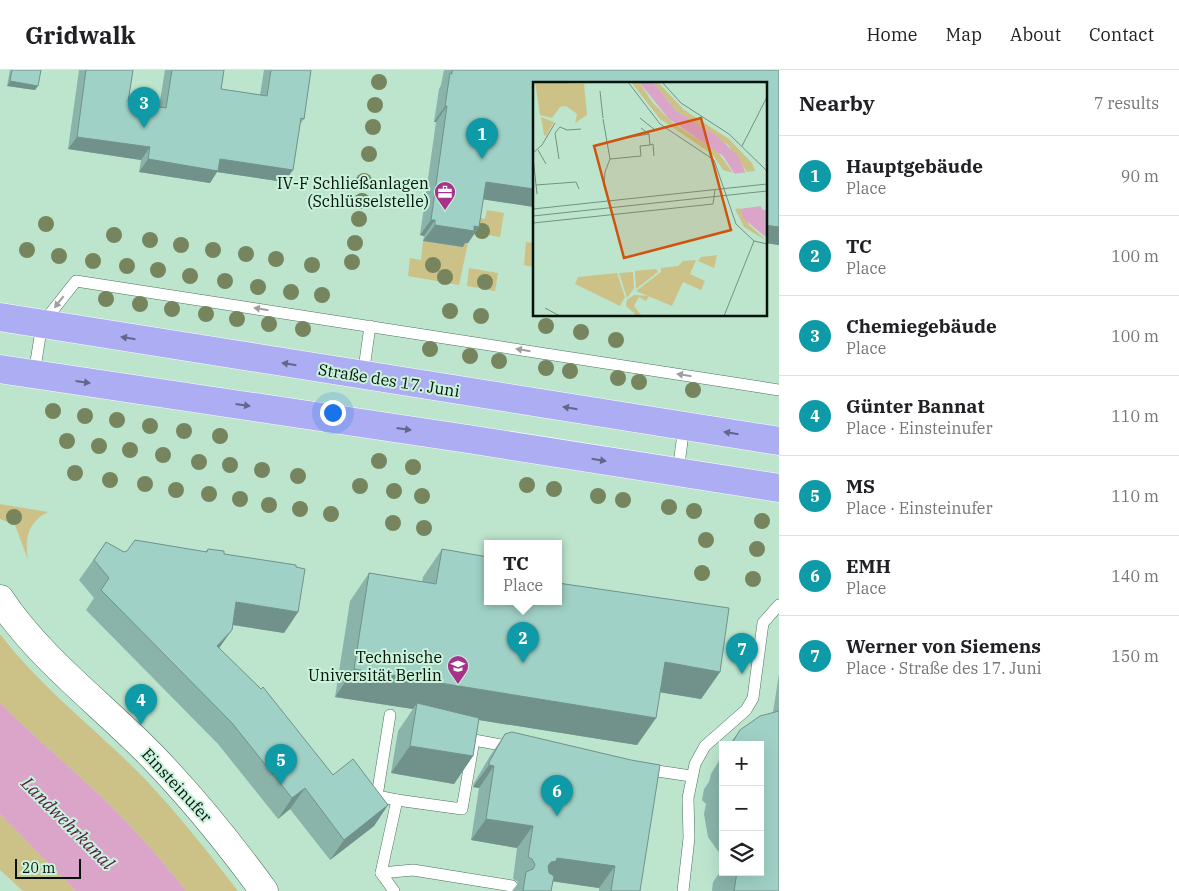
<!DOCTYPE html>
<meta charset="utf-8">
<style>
:root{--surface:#fff;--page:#f2f2f2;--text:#202124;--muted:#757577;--line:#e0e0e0;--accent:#ea580c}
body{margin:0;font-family:"IBM Plex Serif",serif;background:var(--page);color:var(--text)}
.controls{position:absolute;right:15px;bottom:15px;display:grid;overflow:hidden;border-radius:0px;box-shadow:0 5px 20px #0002}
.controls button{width:45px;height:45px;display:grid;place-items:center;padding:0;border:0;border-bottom:1px solid var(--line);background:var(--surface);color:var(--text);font:25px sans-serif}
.scale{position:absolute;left:15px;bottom:12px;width:66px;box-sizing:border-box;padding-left:5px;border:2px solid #05120b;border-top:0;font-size:14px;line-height:18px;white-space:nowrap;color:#05120b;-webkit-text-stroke:4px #caf3db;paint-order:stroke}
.you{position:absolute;left:332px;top:342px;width:18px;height:18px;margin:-12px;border:4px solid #fff;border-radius:50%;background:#1a73e8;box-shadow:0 0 0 8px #1a73e833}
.badge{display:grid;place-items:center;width:32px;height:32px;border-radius:50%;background:var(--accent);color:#fff;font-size:16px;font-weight:700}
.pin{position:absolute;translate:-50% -41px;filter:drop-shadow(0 1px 2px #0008)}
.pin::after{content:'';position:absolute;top:26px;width:18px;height:15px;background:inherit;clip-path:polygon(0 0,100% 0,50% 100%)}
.popup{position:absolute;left:484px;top:470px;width:78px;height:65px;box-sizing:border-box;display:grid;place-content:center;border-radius:0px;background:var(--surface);filter:drop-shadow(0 1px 4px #0005);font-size:16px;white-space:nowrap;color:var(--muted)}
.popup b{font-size:19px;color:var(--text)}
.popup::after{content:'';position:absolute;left:50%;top:100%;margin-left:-10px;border:10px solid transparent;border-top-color:var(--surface)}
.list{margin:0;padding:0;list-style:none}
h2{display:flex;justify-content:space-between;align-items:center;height:65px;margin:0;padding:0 20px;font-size:21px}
h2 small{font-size:16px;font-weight:400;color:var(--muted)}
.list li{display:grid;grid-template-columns:32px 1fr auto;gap:15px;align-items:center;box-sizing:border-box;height:80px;padding:0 20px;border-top:1px solid var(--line)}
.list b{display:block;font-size:19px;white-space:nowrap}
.list p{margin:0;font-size:16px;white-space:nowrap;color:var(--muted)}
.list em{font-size:16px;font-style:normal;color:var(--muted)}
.icon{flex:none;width:28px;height:28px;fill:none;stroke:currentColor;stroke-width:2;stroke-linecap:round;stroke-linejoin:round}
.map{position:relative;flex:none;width:779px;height:821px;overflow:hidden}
header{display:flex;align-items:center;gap:30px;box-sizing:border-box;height:70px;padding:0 25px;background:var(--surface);border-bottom:1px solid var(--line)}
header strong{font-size:24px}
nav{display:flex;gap:28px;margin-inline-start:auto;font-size:18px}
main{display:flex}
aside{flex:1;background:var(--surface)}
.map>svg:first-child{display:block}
.green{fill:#ccc287}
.water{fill:#dba4c9}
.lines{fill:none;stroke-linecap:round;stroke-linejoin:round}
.service-casing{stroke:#4c705c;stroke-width:12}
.tertiary-casing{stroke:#4c705c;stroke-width:29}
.primary-casing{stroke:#fff;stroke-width:29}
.service{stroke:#fff;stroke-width:11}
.tertiary{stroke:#fff;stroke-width:28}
.primary{stroke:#acadf2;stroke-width:28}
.tree{fill:#77855f}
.wall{fill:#8ab4aa}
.shaded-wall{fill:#70928b}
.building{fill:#a0d1c6;stroke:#70928b}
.oneway{fill:#9ba09d}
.oneway2{fill:#61678a}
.labels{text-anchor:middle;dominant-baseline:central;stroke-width:4;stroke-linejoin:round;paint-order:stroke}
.poi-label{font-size:16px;fill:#05120b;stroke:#caf3db;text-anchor:end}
.street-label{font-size:16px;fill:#05120b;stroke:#caf3db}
.water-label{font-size:18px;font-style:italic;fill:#5a1a4a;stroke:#caf3db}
.inset-road{fill:none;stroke:#739180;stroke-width:1}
.view{fill:#d1520c;fill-opacity:0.15;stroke:#d1520c;stroke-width:2.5}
.inset-edge{fill:none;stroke:#05120b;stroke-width:2.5}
</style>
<header>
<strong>Gridwalk</strong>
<nav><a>Home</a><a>Map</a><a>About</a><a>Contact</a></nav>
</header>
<main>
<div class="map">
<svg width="779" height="821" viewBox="0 0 779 821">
<rect width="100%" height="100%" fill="#bde5ce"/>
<g class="green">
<path d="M487,140L504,143L500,167L475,163L479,147L485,149Z"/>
<path d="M423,171L462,176L463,172L468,173L459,215L408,206L410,188L421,190Z"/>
<path d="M526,172L534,173V197L524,195Z"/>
<path d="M469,198L498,203L495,221L467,216Z"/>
<path d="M0,434L48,442C27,453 25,469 28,490L15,455L0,449Z"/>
<path d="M0,564C41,618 96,659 143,707C177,743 208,782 238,821H186C158,785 127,751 93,719C62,690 30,663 0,633Z"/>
<path d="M0,744L76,821H23L0,800Z"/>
</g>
<path class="water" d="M0,633C30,663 62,690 93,719C127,751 158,785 186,821H76L0,744Z"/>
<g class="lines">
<g class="service-casing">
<g id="service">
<path d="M34,304L42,254L76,211L779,320"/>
<path d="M363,306L370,256"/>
<path d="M678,402L684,356"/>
<path d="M390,645L377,726L397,730"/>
<path d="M644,699L691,706"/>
<path d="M381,803L413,800L512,816"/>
<path d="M394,821L381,803L397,730L462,739L474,670L512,677"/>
<path d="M683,821L689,768L688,728L695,694L705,676L746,640L753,628L763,553L779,535"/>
</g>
</g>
<g class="tertiary-casing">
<path id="tertiary" d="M0,529C38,587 101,634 150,684C192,727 229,773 264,821"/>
</g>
<g class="primary-casing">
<g id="primary">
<path d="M0,247L779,371"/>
<path d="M0,299L468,369L779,418"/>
</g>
</g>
<use href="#service" class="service"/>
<use href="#tertiary" class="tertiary"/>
<use href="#primary" class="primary"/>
</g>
<g class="tree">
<circle cx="379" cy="12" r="8"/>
<circle cx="375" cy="35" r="8"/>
<circle cx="373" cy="57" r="8"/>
<circle cx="369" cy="84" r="8"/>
<circle cx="364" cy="111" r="8"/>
<circle cx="362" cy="131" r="8"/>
<circle cx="359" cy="149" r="8"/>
<circle cx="46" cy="154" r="8"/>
<circle cx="482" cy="161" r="8"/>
<circle cx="114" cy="165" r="8"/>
<circle cx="150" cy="170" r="8"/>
<circle cx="355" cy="173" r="8"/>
<circle cx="181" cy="175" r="8"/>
<circle cx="27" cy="180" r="8"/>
<circle cx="213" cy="180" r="8"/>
<circle cx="246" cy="184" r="8"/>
<circle cx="59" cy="186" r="8"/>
<circle cx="276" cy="189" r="8"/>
<circle cx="93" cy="191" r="8"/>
<circle cx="352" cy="192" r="8"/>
<circle cx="312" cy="195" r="8"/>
<circle cx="433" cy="195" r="8"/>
<circle cx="127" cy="196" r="8"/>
<circle cx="158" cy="200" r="8"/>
<circle cx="190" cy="206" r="8"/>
<circle cx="445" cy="207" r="8"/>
<circle cx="225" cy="211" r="8"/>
<circle cx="485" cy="212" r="8"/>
<circle cx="258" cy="217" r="8"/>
<circle cx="291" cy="222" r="8"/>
<circle cx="322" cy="225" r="8"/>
<circle cx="106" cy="229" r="8"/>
<circle cx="140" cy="234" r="8"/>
<circle cx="172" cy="239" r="8"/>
<circle cx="450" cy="241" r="8"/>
<circle cx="206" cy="244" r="8"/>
<circle cx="481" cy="246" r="8"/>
<circle cx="237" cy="249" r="8"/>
<circle cx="269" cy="254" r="8"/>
<circle cx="546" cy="256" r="8"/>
<circle cx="303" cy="259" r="8"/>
<circle cx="581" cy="262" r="8"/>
<circle cx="616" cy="270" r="8"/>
<circle cx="430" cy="279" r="8"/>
<circle cx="470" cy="286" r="8"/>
<circle cx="499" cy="291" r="8"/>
<circle cx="546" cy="298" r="8"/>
<circle cx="570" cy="301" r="8"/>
<circle cx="618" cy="308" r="8"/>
<circle cx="639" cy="312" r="8"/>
<circle cx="693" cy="320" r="8"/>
<circle cx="53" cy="341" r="8"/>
<circle cx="85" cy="346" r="8"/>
<circle cx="117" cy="350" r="8"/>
<circle cx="150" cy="356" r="8"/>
<circle cx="184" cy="361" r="8"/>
<circle cx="220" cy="366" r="8"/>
<circle cx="67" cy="371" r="8"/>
<circle cx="99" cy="376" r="8"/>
<circle cx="130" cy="380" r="8"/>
<circle cx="163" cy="385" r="8"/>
<circle cx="379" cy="391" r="8"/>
<circle cx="199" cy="392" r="8"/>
<circle cx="230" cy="395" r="8"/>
<circle cx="413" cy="397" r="8"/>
<circle cx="262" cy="400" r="8"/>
<circle cx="75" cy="403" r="8"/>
<circle cx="298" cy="406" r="8"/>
<circle cx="110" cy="410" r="8"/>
<circle cx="145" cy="414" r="8"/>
<circle cx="527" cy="415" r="8"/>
<circle cx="360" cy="416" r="8"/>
<circle cx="554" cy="419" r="8"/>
<circle cx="176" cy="420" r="8"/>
<circle cx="394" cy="421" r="8"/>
<circle cx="209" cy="424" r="8"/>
<circle cx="422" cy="426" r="8"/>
<circle cx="598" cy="426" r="8"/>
<circle cx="240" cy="429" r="8"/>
<circle cx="623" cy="430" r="8"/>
<circle cx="269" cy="435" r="8"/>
<circle cx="669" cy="437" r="8"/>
<circle cx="300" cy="439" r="8"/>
<circle cx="694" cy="441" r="8"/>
<circle cx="331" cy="444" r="8"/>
<circle cx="14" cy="447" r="8"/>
<circle cx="762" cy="451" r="8"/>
<circle cx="393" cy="453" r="8"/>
<circle cx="424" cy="458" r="8"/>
<circle cx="706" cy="470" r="8"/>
<circle cx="757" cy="479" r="8"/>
<circle cx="702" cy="503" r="8"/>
<circle cx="753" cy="509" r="8"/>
</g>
<g class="wall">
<path d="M10,0H41L35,20L7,16Z"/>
<path d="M79,0H133L128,32L159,37L165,0H224L221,19L260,25L264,0H311L304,49L300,54L293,100L284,112L217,102L210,113L139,102L141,90L68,79Z"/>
<path d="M444,0H779V175L765,173V14L534,137L483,129L479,157L468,173H465L463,177L423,171L424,166L420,165L436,52H434L439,19L441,15Z"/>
<path d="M106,472L124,482L206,481L208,479L224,484L298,542L284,563L232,555L219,578L333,705L388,735L374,756L330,790L290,739L278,749L218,674L86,540L94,528L79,510Z"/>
<path d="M442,479L488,532L720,602L701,629L660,622L656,648L637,675L479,650L473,686L454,714L391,703L398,661L413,639L335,627L350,531L369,503L422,512L423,507Z"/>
<path d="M779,604V821H712L713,812L722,799L723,797V802H760V675H729L740,660L773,642Z"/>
<path d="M505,664L640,821H599V818L553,811L551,821H512L518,813L517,811L513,809L517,778L471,770L479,718L473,717L474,713L490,686Z"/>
<path d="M723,684V788L708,767L704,744L706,734L702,730L704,719L709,712L711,704Z"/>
</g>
<g class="shaded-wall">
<path d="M10,11L38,16L35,20L7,16Z"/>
<path d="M445,36H447L436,52H434Z"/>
<path d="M77,67L150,77L141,90L68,79Z"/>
<path d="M148,89H220L293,100L284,112L217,102L210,113L139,102Z"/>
<path d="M486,112L534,119V137L474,128Z"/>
<path d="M431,150H435L424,166L420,165Z"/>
<path d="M435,155L474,156L479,157L468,173H465L463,177L423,171Z"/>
<path d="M765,155L779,157V175L765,173Z"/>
<path d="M236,532L298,542L284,563L221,553Z"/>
<path d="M232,560L217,581V576Z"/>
<path d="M665,592L720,602L701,629L646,620Z"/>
<path d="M354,599L656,648L637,675L416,640L417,633L413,639L335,627Z"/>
<path d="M410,676L473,686L454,714L391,703Z"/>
<path d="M489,695L494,696L479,718L473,717Z"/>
<path d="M305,718L290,739L278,749L292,728Z"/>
<path d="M388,735L374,756L330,790L344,770Z"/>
<path d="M486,749L533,756L517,778L471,770Z"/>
<path d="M557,788L615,796L599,818L543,810L535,814L551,792Z"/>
</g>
<g class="building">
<path d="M12,0H41L38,16L10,11Z"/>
<path d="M86,0H133L128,32L166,38L172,0H224L221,19L267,26L271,0H311L304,49L301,48L293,100L220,89L218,101L148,89L150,77L77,67Z"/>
<path d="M452,0H779V157L765,155V14H534V119L486,112L479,157L474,156V161L435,155V150H431L447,36H445L450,3L452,4Z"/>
<path d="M135,470L207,482L208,479L224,481V484L296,495V497L305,499L298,542L236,532L232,560L217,576L261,619L263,617L333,705L353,689L388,735L344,770L305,718L292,728L232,653L101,520L109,508L94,490L106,472L124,482L127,481Z"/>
<path d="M442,479L488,487V532H558V513L729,538L720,602L665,592L656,648L354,599L369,503L436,514Z"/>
<path d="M417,633L479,648L473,686L410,676Z"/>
<path d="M779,641V821H734L737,802H760V675H731L740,660L760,646Z"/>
<path d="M512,662L631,690L660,695L640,821H611L615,796L557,788L556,791L551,792L548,796L549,803L554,806L551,821H523L526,802L533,799L535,795L532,789L528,787L533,756L486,749L494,696L489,695V692L505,664Z"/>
<path d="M723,694V704L721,702Z"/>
</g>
<defs><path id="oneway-solid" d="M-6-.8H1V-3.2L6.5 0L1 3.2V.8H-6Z" transform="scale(1.25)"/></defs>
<g class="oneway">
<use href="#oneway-solid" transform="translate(59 232) rotate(128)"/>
<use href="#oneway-solid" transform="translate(261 239) rotate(-171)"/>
<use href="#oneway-solid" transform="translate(523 280) rotate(-171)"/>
<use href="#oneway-solid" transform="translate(684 305) rotate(-171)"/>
</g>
<g class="oneway2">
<use href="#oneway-solid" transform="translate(128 268) rotate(-171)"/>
<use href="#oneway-solid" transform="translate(289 294) rotate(-171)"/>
<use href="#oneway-solid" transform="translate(83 312) rotate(8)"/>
<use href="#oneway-solid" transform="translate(243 335) rotate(8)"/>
<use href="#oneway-solid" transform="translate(570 338) rotate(-171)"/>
<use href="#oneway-solid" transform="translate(404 359) rotate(8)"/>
<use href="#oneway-solid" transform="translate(731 363) rotate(-171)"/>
<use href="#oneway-solid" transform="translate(599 390) rotate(9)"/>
</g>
<defs>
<g id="office-pin" transform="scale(1.125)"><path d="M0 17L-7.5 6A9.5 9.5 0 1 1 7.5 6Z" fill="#a7328a" stroke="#caf3db"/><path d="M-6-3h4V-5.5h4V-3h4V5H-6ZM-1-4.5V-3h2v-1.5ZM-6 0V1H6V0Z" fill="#fff"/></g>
<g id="university-pin" transform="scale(1.125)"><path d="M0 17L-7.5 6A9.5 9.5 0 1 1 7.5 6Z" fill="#a7328a" stroke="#caf3db"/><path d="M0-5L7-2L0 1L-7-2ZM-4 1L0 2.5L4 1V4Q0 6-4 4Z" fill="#fff"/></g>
</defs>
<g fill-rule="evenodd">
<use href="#office-pin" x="445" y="122"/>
<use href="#university-pin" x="458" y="596"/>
</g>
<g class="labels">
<g class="poi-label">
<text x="429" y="113">IV-F Schließanlagen<tspan x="429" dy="18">(Schlüsselstelle)</tspan></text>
<text x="442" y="587">Technische<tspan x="442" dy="18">Universität Berlin</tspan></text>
</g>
<g class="street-label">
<text transform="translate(389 310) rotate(9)">Straße des 17. Juni</text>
<text transform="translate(177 715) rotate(47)">Einsteinufer</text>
</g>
<g class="water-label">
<text transform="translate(68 753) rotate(45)">Landwehrkanal</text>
</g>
</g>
<g transform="translate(533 12)">
<rect width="234" height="234" fill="#bde5ce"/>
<path d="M2,0L51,2L54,33L42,41L44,32L33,24L27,25L19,36L7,33ZM98,0H106L120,21L141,42L184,69L200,91L190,88L179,72L127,37ZM120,0H125L150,27L196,57L219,81L222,89L214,90L195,63L143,29ZM8,35L21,40L13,54L11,53ZM208,126L216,143L234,159L211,145L202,127ZM184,173L181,186L165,179L168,175ZM163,178L157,192L172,199L168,208L150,200L139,224L103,209L128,190V186L145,184L150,179ZM123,187L125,190L103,207L102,189ZM100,190L101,206L94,216L86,191ZM84,191L92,215L87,224L42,202L45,195ZM101,213L116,214L113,219L106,215L101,224L109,234L103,233L93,224L94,218Z" fill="#ccc287"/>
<path d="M106,0H120L143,29L184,54L205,74L229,127L234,129V156L210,136L208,126L214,125L201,91L190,74L136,37Z" fill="#dba4c9"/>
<path d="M217,90L229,124L206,127L211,124L198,92Z" fill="#bde5ce"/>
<path class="inset-road" d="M95,0L127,42L181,78L203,142L221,159L234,162M129,0L148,21L196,52L234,89M67,9L70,36M107,36L122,48M70,37L77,77L72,90L71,105M98,55L116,52M117,63L120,62L121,74M209,64L234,15M5,68L13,82M0,71L9,63L22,41M0,75L4,112M26,77L22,51L27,45L34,48L48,47M77,77L108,74L107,64L117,63L116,52L108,46M3,103L43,100L46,107M0,127L234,102M0,134L234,109M0,141L180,122L182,108M12,226L27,234M191,234L221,159"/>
<path class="view" d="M168,36L198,148L91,176L61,64Z"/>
<rect width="234" height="234" class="inset-edge"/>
</g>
</svg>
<div class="controls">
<button>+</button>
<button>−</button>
<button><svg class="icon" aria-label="layers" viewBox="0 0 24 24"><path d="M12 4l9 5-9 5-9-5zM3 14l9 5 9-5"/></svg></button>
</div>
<div class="scale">20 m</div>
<div class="you"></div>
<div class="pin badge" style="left:482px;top:89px;background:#0f9aa8">1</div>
<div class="pin badge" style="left:523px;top:593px;background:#0f9aa8">2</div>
<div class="popup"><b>TC</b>Place</div>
<div class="pin badge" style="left:144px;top:58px;background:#0f9aa8">3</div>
<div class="pin badge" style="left:141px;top:655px;background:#0f9aa8">4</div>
<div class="pin badge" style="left:281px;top:715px;background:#0f9aa8">5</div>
<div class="pin badge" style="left:557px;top:746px;background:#0f9aa8">6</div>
<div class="pin badge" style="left:742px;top:604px;background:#0f9aa8">7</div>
</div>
<aside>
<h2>Nearby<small>7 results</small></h2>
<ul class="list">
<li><span class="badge" style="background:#0f9aa8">1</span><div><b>Hauptgebäude</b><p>Place</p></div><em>90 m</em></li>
<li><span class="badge" style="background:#0f9aa8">2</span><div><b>TC</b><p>Place</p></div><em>100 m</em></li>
<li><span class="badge" style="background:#0f9aa8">3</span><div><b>Chemiegebäude</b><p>Place</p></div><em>100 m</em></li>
<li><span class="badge" style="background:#0f9aa8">4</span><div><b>Günter Bannat</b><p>Place · Einsteinufer</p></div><em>110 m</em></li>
<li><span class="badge" style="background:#0f9aa8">5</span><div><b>MS</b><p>Place · Einsteinufer</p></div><em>110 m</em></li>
<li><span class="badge" style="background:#0f9aa8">6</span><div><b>EMH</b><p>Place</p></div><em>140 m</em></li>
<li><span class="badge" style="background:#0f9aa8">7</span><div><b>Werner von Siemens</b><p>Place · Straße des 17. Juni</p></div><em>150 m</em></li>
</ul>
</aside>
</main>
